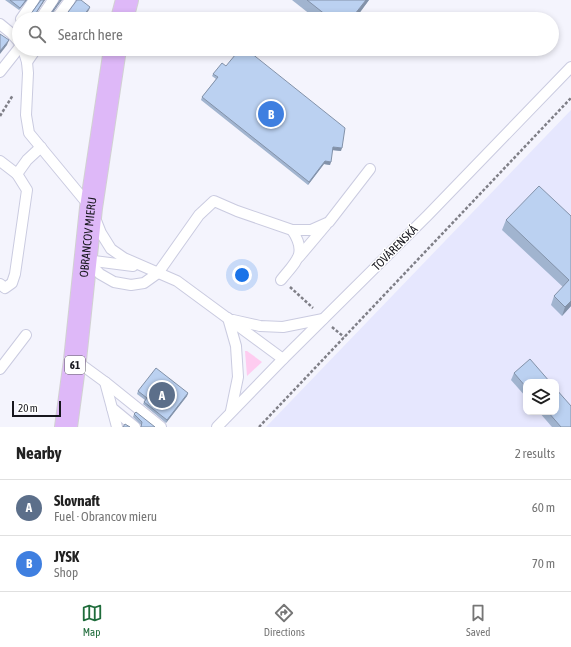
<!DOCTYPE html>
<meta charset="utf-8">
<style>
:root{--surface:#fff;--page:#f6f6f6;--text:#222;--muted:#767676;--line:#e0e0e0;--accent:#1f6c3b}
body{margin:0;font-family:"Asap Condensed",sans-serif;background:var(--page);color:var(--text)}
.controls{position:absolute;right:12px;bottom:12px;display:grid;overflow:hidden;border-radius:8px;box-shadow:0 2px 6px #0003}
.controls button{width:36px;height:36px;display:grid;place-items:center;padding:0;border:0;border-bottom:1px solid var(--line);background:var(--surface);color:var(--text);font:20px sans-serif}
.scale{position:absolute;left:12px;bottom:10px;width:49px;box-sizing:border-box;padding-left:4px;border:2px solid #17171e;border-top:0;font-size:11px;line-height:14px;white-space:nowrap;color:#17171e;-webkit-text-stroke:3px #fff;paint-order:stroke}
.you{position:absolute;left:242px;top:275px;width:14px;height:14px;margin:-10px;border:3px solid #fff;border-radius:50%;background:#1a73e8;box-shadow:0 0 0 6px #1a73e833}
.badge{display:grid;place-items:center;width:26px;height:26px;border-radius:50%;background:var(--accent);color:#fff;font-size:13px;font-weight:700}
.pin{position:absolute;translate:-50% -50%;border:2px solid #fff;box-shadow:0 1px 4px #0006}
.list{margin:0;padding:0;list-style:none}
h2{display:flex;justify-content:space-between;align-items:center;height:52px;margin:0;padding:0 16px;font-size:17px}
h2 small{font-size:13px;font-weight:400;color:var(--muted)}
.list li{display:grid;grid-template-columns:26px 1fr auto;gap:12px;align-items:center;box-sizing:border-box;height:56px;padding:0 16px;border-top:1px solid var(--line)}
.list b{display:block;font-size:15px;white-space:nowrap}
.list p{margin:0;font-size:13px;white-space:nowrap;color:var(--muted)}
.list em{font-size:13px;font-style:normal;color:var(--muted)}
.icon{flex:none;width:22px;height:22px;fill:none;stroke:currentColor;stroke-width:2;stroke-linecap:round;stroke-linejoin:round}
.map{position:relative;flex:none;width:571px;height:427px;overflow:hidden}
.search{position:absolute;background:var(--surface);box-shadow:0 2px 6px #0003;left:12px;right:12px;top:12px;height:44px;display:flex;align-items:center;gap:10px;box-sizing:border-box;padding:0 14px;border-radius:22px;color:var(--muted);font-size:15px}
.sheet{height:164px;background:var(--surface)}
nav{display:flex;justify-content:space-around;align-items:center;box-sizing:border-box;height:56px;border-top:1px solid var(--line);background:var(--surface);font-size:11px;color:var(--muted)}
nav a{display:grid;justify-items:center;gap:2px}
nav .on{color:var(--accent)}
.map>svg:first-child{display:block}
.built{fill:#e6e7fe;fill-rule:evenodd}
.green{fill:#feccf0}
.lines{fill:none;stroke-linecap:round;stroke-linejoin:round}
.service-casing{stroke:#cacbe0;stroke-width:12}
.primary-casing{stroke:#d1d1d2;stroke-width:24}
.path{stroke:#7f7f87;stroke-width:2.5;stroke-dasharray:3 2;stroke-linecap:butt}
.service{stroke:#fff;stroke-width:10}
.primary{stroke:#deb8f8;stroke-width:22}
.wall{fill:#a1b4cf}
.shaded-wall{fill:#8392a9}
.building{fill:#bbd1f1;stroke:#8392a9}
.labels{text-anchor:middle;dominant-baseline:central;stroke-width:3;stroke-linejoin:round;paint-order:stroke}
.shield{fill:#fff;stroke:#5d5d62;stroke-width:1}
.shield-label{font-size:11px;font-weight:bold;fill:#17171e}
.street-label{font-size:12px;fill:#17171e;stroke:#fff}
</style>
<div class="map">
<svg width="571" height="427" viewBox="0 0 571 427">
<rect width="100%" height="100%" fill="#f4f4fd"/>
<path class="built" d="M571,110V427H266ZM526,382H556V412H526Z"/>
<path class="green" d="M245,351H247L262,362L247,376Z"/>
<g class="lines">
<g class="service-casing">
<g id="service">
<path d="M21,19L34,0"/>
<path d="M40,19L53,0"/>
<path d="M56,19L70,0"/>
<path d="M0,24L11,33L19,42"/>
<path d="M23,49L27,62L28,73L26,115L29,133L91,208L101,233L111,249L124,258L177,281L283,359"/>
<path d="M27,62L36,49"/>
<path d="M0,72L19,48"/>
<path d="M0,161L17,174"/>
<path d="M299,257L326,225"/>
<path d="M86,260L133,266"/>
<path d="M87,261L100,274L114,282L131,285L144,283L158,273L199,215L214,201L237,211L292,230H311L329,222L370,169"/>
<path d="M281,280C296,261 308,254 292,230"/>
<path d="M0,284L5,288L12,283L15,274L27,190L17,174L27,160L41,147"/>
<path d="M228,318L236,346L238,377L231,411"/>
<path d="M233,320L260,326L283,327L323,319"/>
<path d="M75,360L105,382L161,427"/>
<path d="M0,369L26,335"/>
<path d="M105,382L112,408L135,427"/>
<path d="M112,408L117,427"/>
<path d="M217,427L283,359L428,215L571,67"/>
</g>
</g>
<g class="primary-casing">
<g id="primary">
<path d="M122,19L127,0"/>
<path id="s1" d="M66,427L75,360L91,208L115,49"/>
</g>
</g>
<g class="path">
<path d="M0,116L13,95"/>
<path d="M290,287L313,308"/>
<path d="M332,327L344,337"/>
<path d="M259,427L571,98"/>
</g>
<use href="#service" class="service"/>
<use href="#primary" class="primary"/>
</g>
<g class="wall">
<path d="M5,0H27L19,10Z"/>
<path d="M40,0H45L35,14V19H31L30,18V15Z"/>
<path d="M292,0H369L355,19H316Z"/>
<path d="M213,74L341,151L332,150L330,165L324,164L308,185L201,100L202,97L216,79L212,76Z"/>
<path d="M571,216V306L562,316L551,305L554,296L563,287L502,230L506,220Z"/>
<path d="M514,373L526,382V397L511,380Z"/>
<path d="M138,391L188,393L187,396L166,423L143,404L145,400L137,394Z"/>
<path d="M539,412H556L571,427H552Z"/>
<path d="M134,414L155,427H141V425L133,417Z"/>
</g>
<g class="shaded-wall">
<path d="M26,0H27L19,10L20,8Z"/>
<path d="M44,0H45L35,15L36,13Z"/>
<path d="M61,0H62L51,15L52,13Z"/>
<path d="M366,0H369L355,19H351Z"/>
<path d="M90,7L89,10L82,19H81Z"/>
<path d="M9,40L7,45L0,54V51Z"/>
<path d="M333,147L342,148L341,151L332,150Z"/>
<path d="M325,161L331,162L330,165L324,164L308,185L309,182Z"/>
<path d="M571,301V306L562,316L565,307Z"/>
<path d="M188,393L187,396L166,423L167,420Z"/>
</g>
<g class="building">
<path d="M10,0H26L20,8Z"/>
<path d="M41,0H44L36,13L35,19L30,15Z"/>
<path d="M60,0H61L52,13L51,16L52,19H47Z"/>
<path d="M77,0H81L90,7L81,19H63Z"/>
<path d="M307,0H366L351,19H331Z"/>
<path d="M0,34L9,40L0,51Z"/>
<path d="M240,49H246L345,128L342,148L333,147L331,162L325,161L309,182L202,97L218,77L213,74L222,63L226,66Z"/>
<path d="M539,186L571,216V301L565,307L554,296L569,280L506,220Z"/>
<path d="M530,359L550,382H526V387L514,373Z"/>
<path d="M156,368L188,393L167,420L144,402L147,398L138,391Z"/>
<path d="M556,389L571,406V427H561L548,412H556Z"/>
<path d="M136,412L155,427H141L142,422L134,414Z"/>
<path d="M125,424L130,427H123Z"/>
</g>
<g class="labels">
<rect class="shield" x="65" y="356" width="20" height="18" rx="3"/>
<g class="shield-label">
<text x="75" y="365">61</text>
</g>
<g class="street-label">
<text stroke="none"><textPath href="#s1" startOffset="191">OBRANCOV MIERU</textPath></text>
<text transform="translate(395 248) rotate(-45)">TOVÁRENSKÁ</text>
</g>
</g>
</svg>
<div class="controls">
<button><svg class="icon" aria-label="layers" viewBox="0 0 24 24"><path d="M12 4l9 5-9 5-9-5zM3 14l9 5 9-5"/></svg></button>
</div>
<div class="scale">20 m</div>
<div class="you"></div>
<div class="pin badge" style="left:162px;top:395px;background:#5c6f8a">A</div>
<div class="pin badge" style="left:271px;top:114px;background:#3f7fe0">B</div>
<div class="search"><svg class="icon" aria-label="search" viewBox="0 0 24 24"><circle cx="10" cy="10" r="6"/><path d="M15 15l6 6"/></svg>Search here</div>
</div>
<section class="sheet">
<h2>Nearby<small>2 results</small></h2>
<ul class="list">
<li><span class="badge" style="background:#5c6f8a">A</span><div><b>Slovnaft</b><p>Fuel · Obrancov mieru</p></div><em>60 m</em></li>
<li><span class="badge" style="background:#3f7fe0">B</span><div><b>JYSK</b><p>Shop</p></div><em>70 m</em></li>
</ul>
</section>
<nav>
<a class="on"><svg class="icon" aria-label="map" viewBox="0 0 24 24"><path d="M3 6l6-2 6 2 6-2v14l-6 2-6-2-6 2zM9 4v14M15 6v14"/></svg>Map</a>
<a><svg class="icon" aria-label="directions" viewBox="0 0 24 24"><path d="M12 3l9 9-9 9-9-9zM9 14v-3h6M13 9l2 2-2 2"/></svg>Directions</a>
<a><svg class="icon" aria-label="saved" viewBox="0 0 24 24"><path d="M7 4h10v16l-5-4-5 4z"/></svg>Saved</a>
</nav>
